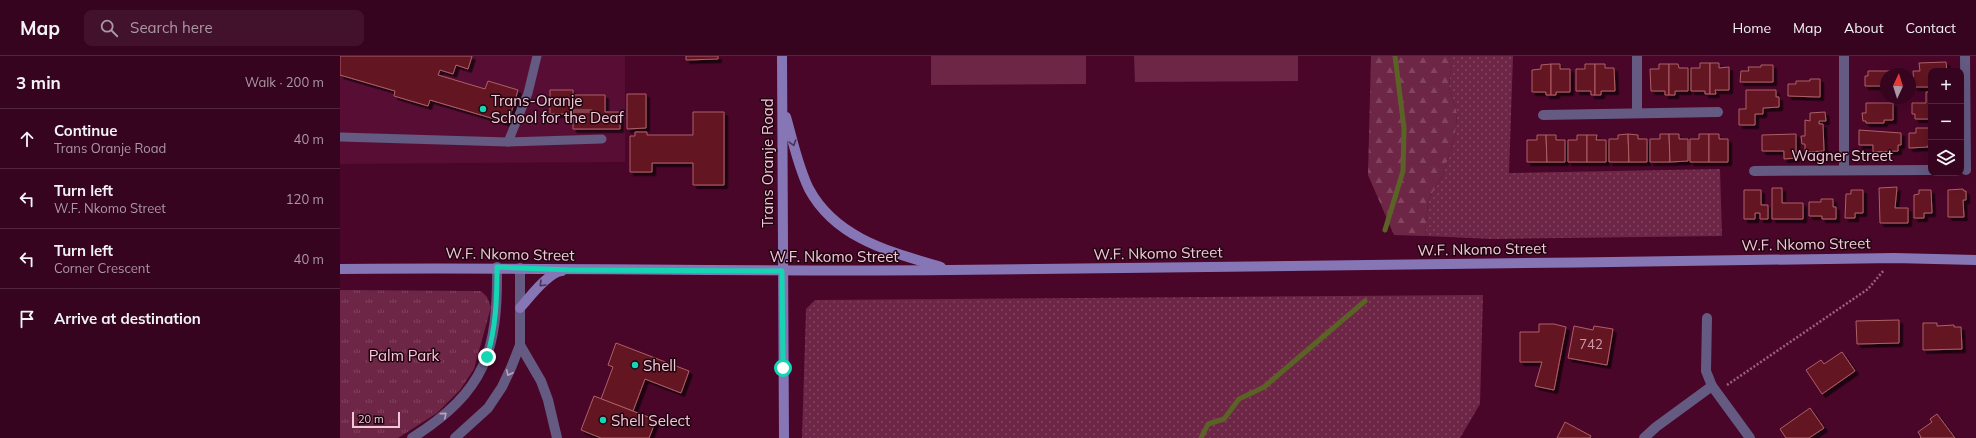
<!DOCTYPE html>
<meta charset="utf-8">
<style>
:root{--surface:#37041f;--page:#42122c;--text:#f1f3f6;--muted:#aa98a4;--line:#51253d}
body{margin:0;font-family:Mulish,sans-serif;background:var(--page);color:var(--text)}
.controls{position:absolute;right:12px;top:12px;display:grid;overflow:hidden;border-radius:8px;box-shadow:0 4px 16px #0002}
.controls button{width:36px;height:36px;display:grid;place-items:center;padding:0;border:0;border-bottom:1px solid var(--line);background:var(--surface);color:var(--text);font:20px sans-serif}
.compass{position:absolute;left:1540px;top:12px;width:36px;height:36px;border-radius:50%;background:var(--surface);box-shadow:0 4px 16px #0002;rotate:4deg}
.scale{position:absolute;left:12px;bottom:10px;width:48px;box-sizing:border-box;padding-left:4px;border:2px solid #f2c8d6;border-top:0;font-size:11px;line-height:14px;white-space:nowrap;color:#f2c8d6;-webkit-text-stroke:3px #200511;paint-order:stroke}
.stop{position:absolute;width:12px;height:12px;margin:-9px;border:3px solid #16d5b3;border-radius:50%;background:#fff}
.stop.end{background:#16d5b3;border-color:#fff;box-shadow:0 1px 4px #0008}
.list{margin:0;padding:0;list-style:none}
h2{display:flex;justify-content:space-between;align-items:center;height:52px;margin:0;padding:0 16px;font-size:17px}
h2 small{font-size:13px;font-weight:400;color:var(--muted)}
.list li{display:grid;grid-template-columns:26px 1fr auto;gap:12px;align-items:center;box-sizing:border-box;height:60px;padding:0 16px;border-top:1px solid var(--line)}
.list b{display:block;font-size:15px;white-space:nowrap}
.list p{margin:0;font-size:13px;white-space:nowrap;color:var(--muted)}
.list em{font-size:13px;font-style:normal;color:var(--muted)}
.icon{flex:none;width:22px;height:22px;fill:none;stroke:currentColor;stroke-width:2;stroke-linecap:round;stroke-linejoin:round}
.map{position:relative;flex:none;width:1636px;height:382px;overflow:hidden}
header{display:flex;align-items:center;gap:24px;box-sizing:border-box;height:56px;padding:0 20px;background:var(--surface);border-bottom:1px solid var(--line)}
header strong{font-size:19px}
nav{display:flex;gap:22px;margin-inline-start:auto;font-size:14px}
.search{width:280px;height:36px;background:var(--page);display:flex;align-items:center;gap:10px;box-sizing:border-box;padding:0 14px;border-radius:8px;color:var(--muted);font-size:15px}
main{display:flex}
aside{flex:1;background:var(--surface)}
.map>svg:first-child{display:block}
.built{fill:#580e34}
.grass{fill:url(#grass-dots)}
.forest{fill:url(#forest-firs)}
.park{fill:url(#park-tufts)}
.garden{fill:#6e2646}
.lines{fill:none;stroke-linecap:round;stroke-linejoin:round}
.stream{stroke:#5b6225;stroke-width:5}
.building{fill:#641323;stroke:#ae6066;filter:url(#shadow)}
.path{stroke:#99627b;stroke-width:2.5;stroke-dasharray:2 2;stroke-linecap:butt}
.service{stroke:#645a82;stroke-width:9}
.minor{stroke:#645a82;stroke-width:10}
.secondary{stroke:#8776b6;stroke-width:10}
.oneway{stroke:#493253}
.oneway2{stroke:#c0a2b9}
.route{stroke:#16d5b3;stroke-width:5}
.poi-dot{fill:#16d5b3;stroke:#200511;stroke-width:1.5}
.labels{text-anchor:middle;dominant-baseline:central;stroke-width:3;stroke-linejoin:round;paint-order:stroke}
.number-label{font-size:13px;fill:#ce9ba9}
.poi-label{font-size:15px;fill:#f2c8d6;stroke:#200511;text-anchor:start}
.street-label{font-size:15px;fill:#f2c8d6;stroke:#200511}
.park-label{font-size:15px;fill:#fec6da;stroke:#200511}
</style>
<header>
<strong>Map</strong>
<div class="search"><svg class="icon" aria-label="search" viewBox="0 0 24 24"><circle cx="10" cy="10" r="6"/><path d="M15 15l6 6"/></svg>Search here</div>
<nav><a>Home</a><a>Map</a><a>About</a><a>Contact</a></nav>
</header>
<main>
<aside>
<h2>3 min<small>Walk · 200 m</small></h2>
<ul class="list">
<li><svg class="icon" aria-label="ahead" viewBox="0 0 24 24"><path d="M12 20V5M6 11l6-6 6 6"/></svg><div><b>Continue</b><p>Trans Oranje Road</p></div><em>40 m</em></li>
<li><svg class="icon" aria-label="left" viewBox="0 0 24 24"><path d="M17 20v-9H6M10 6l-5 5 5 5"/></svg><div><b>Turn left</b><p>W.F. Nkomo Street</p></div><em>120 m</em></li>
<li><svg class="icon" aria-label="left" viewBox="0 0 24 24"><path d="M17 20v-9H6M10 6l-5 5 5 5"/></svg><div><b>Turn left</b><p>Corner Crescent</p></div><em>40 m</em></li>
<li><svg class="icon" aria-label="arrive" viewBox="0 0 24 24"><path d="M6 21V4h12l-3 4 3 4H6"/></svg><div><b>Arrive at destination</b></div></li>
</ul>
</aside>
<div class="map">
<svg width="1636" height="382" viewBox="0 0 1636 382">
<defs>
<pattern id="grass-dots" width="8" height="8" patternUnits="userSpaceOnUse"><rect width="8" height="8" fill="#6e2646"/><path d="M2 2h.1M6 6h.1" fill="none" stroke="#834460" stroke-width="1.8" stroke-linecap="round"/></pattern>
<pattern id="forest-firs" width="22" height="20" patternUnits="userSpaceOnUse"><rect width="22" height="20" fill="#6e2646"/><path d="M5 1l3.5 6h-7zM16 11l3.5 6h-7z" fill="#834460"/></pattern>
<pattern id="park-tufts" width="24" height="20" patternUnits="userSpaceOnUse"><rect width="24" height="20" fill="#6e2646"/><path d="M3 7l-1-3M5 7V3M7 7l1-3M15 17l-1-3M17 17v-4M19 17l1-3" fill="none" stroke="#834460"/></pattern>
<filter id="shadow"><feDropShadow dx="3.5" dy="3.5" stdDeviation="0" flood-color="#0009"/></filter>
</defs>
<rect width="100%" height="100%" fill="#490629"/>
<path class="built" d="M0,0H285V106L0,108Z"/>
<g class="grass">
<path d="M1109,0H1173L1169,117L1380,113L1382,180L1153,183L1085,180L1088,145L1103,118L1115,80L1117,57L1109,32L1111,7Z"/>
<path d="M1143,239L1140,348L1120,382H462L466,253L475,244Z"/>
</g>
<path class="forest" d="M1031,0H1109L1111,7L1109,32L1117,57L1115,80L1103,118L1088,145L1085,180L1054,179L1028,119Z"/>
<path class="park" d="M0,234L141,235L147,241L151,251L134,313L120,334L97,357L58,382H0Z"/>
<g class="garden">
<path d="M591,0H746V28L591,29Z"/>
<path d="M794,0H958V25L795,26Z"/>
</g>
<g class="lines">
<g class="stream">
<path d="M1045,174L1063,115L1064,72L1055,0"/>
<path d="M861,382L868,368L884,363L899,343L924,331L1025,245"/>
</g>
</g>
<g class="building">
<path d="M0,0H132L128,13L116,9L113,18L100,14L98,19L145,33L148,25L178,34L168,67L90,44L88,50L54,40L55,35L0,19Z"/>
<path d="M346,0H378V3L346,4Z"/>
<path d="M1606,6L1607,15H1591V32V31H1574L1573,15H1580L1579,7Z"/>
<path d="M1360,7H1370V38H1365V35H1351V12H1360Z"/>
<path d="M1370,7H1379V12L1389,11V34H1375L1376,38H1370Z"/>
<path d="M1211,8V39H1206V36H1192V14L1201,13V9Z"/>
<path d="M1211,8H1220V13H1230V36H1216V39H1211Z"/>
<path d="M1245,8H1255V39H1251V35H1236V13H1245Z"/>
<path d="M1255,8H1265V12H1274L1275,35H1261V39H1255Z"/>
<path d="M1319,8H1329V39H1325V35H1311L1310,13H1319Z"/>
<path d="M1329,8H1338L1339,12H1348V35H1335V39H1329Z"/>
<path d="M1421,9H1433V26H1400L1401,15H1409L1408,11H1421Z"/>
<path d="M1528,15H1552V18H1546V30H1525V20H1528Z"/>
<path d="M1470,23H1480V41L1448,40V28H1456V25H1470Z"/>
<path d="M210,34H233V39H265V56H280V73H233V56H252V54H233V58H210Z"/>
<path d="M1406,34H1436V41H1439V51L1423,52V58H1415V69H1399V53H1406Z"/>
<path d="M1586,36H1591V63H1575V58H1572V47H1586Z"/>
<path d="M287,38H306V72L287,73Z"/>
<path d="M1526,47H1553V64H1544V67H1526V65H1523L1522,57H1526Z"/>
<path d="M353,56H384V129H353V107H312V116H290V80H295V76H307V79H353Z"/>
<path d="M1485,56L1486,65H1479V68H1483L1484,95L1465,96V88H1462L1461,80H1465V64L1470,65V57Z"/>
<path d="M1576,72H1591V89H1588V91L1569,92V77H1576Z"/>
<path d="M1519,74L1561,77V89H1558V95L1533,96V89H1519Z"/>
<path d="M1288,78L1289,106H1269V83H1278V79Z"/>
<path d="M1288,78L1298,79V83H1307V106H1289Z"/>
<path d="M1320,78H1329L1330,106H1310V83H1320Z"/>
<path d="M1329,78H1339V83H1348V105L1330,106Z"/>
<path d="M1359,78H1369V106H1350V83H1359Z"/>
<path d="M1369,78H1379V83H1388V106H1369Z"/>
<path d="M1456,78V102L1444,103V95H1422V79Z"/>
<path d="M1197,79H1206L1207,106H1187V84H1197Z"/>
<path d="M1206,79H1216V84H1225V106H1207Z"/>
<path d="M1237,79H1247V106H1228V84H1237Z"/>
<path d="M1247,79H1257L1256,84H1266V106H1247Z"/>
<path d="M1557,131L1555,152H1568V167H1540L1539,132Z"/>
<path d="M1432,132H1442V147H1463V163H1432Z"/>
<path d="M1623,133L1624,135H1626V144H1623L1624,161H1608V134Z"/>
<path d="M1404,134H1421V149H1428V163H1420V157H1415V163H1404Z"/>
<path d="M1511,134H1523V157H1515V162H1505L1506,138H1511Z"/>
<path d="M1579,134H1591L1592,157H1584V162H1574V139L1579,138Z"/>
<path d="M1481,143H1493V151H1496V163H1482V160H1469V146H1481Z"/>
<path d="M1559,264V287L1517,288L1516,265Z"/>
<path d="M1583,267H1597V270L1614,269V271H1621L1622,293L1583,294Z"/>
<path d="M1199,268H1214L1226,271L1214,334L1195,330L1202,306H1180V276H1199Z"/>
<path d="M1234,270L1253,274L1254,270L1273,273L1267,309L1228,302Z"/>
<path d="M276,287L349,315L341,337L305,323L293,355L261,343L273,311L268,309Z"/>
<path d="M1502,296L1515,315L1482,338L1466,314L1481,304L1484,308Z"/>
<path d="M254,340L316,364L309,382H261L241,374Z"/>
<path d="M1470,352L1484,372L1469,382H1446L1440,373Z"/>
<path d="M1597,358L1615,382H1580L1581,381L1578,376L1592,366L1590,363Z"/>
<path d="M1225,366L1251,380L1250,382H1217Z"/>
</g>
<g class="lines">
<path class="path" d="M1387,329L1528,233L1544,214"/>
<g class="service">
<path d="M197,0L188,37L168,86L262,83"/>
<path d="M0,81L168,86"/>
</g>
<g class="minor">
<path d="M1625,0L1626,114"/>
<path d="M1297,57V0"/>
<path d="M1203,59L1378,56"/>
<path d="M1504,114V0"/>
<path d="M1414,115L1591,114"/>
<path d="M1367,262L1366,315L1372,330L1410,382"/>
<path d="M180,289L201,325L208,344L217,382"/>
<path d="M72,382C146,335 158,295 157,211"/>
<path d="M115,382L148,352L162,331L171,312L180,289V212"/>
<path d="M1304,382L1316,371L1372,330"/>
</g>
<g class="secondary">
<path d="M442,0L444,382"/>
<path d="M446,61C453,85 458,111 469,133C496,183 551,196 601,211"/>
<path d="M0,213C203,211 406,216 609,214C924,212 1239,206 1554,202L1636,204"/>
<path d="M180,252C189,242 208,216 222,215"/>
</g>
</g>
<defs><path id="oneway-chevron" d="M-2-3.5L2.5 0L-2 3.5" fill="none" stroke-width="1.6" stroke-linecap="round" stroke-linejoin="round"/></defs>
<g class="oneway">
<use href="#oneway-chevron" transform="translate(453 87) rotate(73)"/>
<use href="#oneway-chevron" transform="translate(202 228) rotate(135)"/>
</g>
<g class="oneway2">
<use href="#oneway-chevron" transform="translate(169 317) rotate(115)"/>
<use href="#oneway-chevron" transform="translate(104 359) rotate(-41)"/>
</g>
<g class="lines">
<path class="route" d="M147,301C156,271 157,243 157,211L230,214L442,215L443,312"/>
</g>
<g class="poi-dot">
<circle cx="143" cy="53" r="4"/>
<circle cx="295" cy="309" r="4"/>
<circle cx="263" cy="364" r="4"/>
</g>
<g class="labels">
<g class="number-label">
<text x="1251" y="288">742</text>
</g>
<g class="poi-label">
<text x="151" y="44">Trans-Oranje<tspan x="151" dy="17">School for the Deaf</tspan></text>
<text x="303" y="309">Shell</text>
<text x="271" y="364">Shell Select</text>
</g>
<g class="street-label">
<text x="1502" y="99">Wagner Street</text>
<text transform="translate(427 107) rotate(-90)">Trans Oranje Road</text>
<text transform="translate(1466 188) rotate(-1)">W.F. Nkomo Street</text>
<text transform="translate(1142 193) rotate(-1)">W.F. Nkomo Street</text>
<text transform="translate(818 197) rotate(-1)">W.F. Nkomo Street</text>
<text transform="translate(170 198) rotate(1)">W.F. Nkomo Street</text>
<text x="494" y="200">W.F. Nkomo Street</text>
</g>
<g class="park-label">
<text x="64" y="299">Palm Park</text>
</g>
</g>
</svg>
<div class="controls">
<button>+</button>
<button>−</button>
<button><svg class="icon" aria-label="layers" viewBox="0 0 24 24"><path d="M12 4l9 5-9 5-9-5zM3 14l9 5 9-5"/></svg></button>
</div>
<svg class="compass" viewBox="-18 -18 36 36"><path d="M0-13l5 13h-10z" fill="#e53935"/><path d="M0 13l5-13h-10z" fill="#aa98a4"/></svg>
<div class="scale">20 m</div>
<div class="stop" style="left:443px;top:312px"></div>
<div class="stop end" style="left:147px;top:301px"></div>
</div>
</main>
